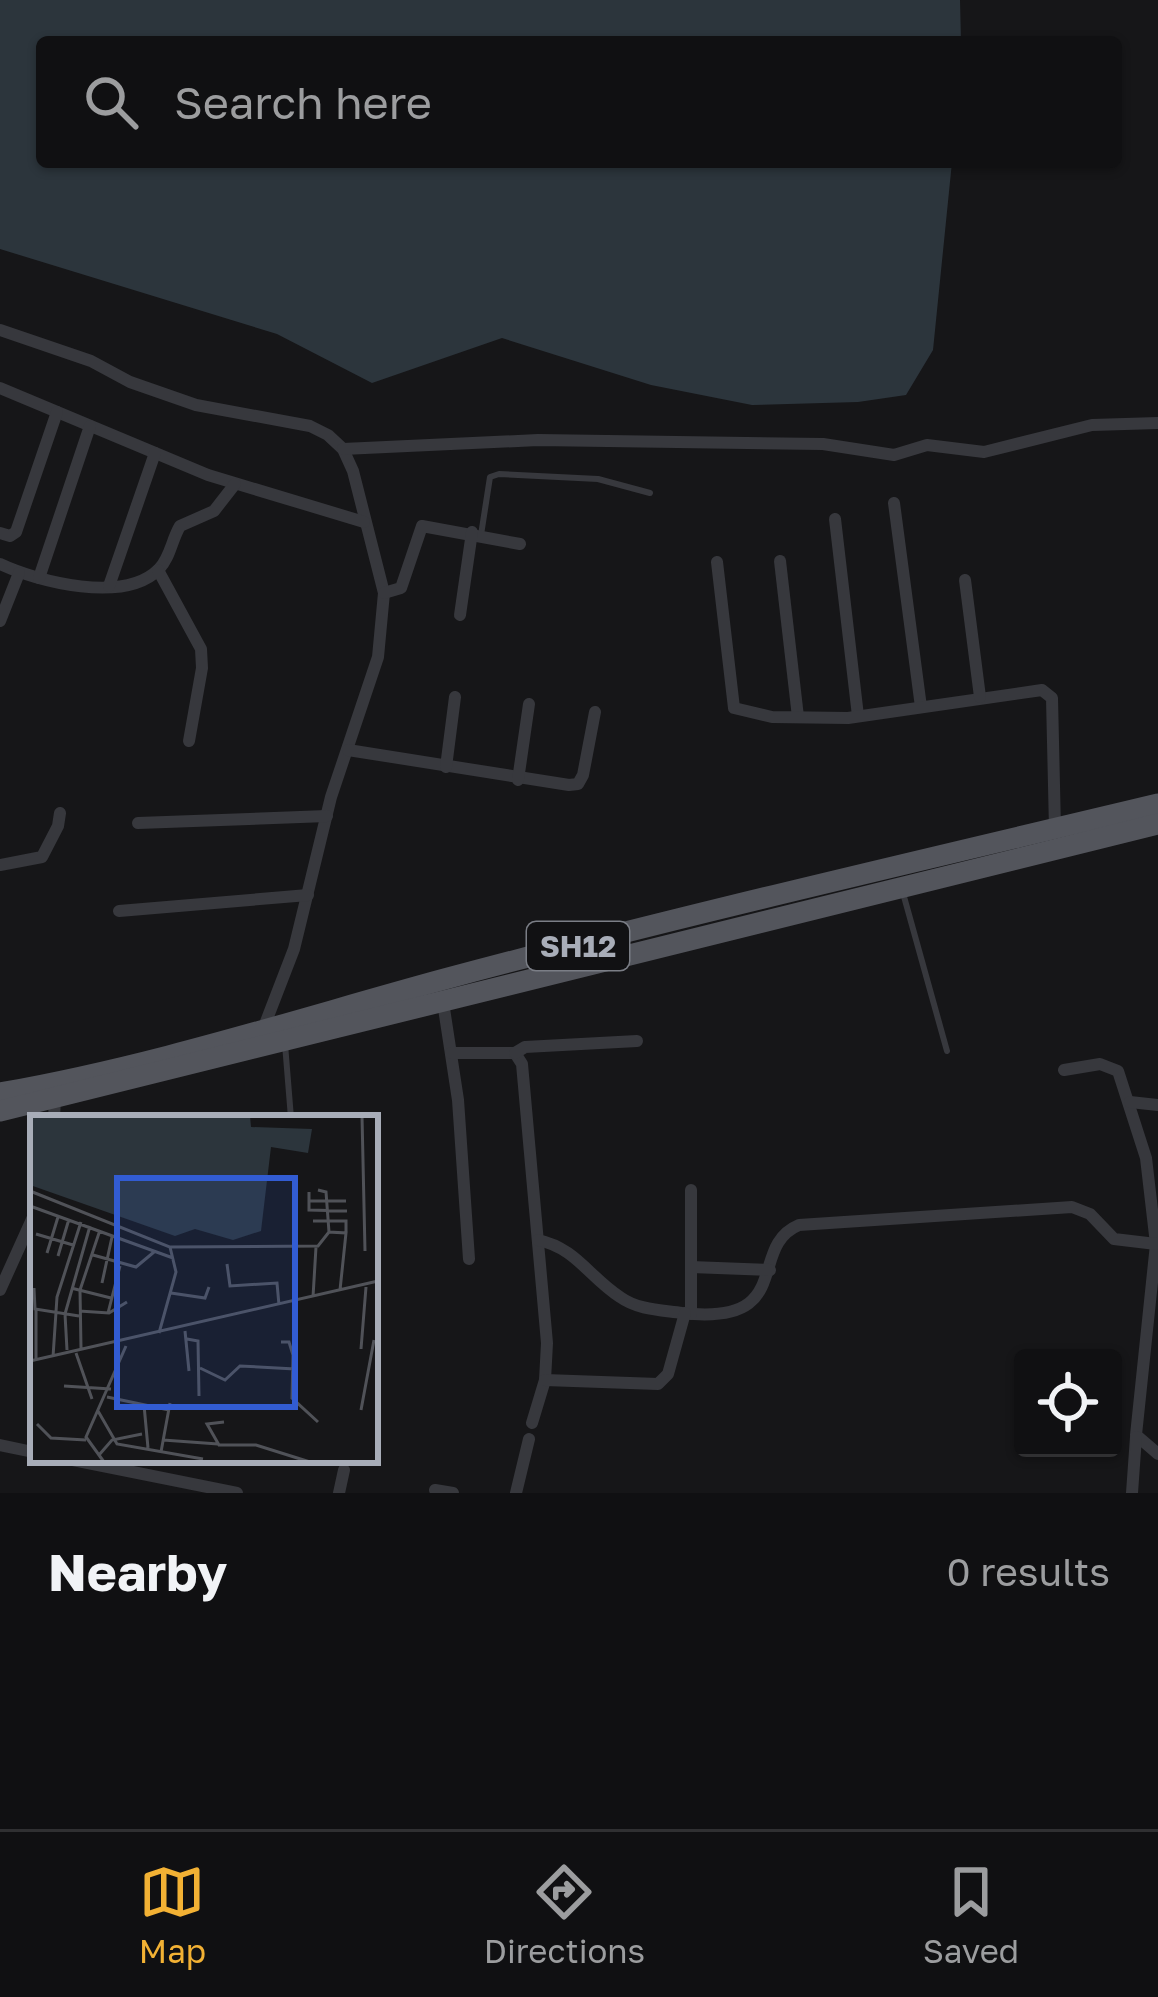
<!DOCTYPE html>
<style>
:root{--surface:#101012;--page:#19191b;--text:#f1f3f6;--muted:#9c9d9f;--line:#303032;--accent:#f2b134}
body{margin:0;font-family:"Golos Text",sans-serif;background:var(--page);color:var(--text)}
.controls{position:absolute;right:36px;bottom:36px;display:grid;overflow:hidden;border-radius:12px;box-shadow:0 3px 9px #0004}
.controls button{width:108px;height:108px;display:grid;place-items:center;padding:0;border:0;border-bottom:3px solid var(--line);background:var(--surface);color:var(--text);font:60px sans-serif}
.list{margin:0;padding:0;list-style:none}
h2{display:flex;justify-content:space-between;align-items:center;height:156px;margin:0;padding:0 48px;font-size:51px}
h2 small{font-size:39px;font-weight:400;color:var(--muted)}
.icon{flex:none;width:66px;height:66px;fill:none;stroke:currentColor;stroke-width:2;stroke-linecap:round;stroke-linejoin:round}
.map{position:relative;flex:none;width:1158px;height:1493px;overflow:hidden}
.search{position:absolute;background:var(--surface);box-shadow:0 3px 9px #0004;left:36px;right:36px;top:36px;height:132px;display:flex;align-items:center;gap:30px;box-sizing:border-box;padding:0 42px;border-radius:12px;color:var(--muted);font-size:45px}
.sheet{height:336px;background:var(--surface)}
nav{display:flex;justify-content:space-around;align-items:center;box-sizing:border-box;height:168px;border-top:3px solid var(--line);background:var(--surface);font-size:33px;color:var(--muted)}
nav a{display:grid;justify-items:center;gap:6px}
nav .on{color:var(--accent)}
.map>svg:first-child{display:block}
.water{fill:#2c353c}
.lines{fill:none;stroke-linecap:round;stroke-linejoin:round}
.service{stroke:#37383d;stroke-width:6}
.minor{stroke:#37383d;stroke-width:12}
.primary{stroke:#53555c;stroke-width:21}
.labels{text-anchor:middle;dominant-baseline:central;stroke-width:9;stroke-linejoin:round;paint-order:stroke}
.shield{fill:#111113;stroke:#7b7e86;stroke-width:3}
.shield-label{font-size:30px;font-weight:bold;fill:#a8adb8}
.inset-road{fill:none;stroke:#505258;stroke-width:3}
.view{fill:#325cd3;fill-opacity:0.15;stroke:#325cd3;stroke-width:6}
.inset-edge{fill:none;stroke:#a8adb8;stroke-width:6}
</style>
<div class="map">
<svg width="1158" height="1493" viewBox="0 0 1158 1493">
<rect width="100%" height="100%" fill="#161618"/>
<path class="water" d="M0,0H960L961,42H42V162H952L933,350L906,395L858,402L752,405L651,385L502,338L372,383L277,334L0,249Z"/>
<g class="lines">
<g class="service">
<path d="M481,535L490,477L499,474L598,479L650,493"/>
<path d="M903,893L947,1051"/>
<path d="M285,1044L291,1118"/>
</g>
<g class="minor">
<path d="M0,330L91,361L130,382L196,405L310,426L328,435L343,449L353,471L384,593L378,657L331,797L294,949L262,1032"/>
<path d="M0,388L208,475L364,522"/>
<path d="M343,449L538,440L823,444L894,455L927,445L984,452L1092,425L1158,423"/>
<path d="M894,503L921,707"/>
<path d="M835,519L858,716"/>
<path d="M0,533L10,536L16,532L57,412"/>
<path d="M780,561L798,717"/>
<path d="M717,562L734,708L772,717L848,718L1042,690L1052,698L1055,829"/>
<path d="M0,564C38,582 125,604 159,569C170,558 172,539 180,526L214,511L235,484"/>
<path d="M158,570L201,649L202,668L189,741"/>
<path d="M39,578L90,426"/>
<path d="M965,580L980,697"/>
<path d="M109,586L155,453"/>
<path d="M384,593L401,588L422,526L520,544"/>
<path d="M460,615L472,532"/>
<path d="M0,621L19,573"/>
<path d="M348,750L569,785L578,784L583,775L595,712"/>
<path d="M446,767L455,697"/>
<path d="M518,780L529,704"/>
<path d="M138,823L327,816"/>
<path d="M0,865L42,857L58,826L60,813"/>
<path d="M119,911L308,895"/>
<path d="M443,1002L458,1100L469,1259"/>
<path d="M451,1053H515L522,1064L547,1343L545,1380L532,1423"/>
<path d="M515,1053L525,1047L637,1041"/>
<path d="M1064,1070L1100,1064L1118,1071L1146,1158L1156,1244L1136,1435L1158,1454"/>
<path d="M1130,1102L1158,1105"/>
<path d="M54,1118L55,1099"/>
<path d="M538,1240C576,1248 589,1277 620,1297C638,1310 661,1310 682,1313C797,1326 746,1247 799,1225L1072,1207L1090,1214L1114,1239L1156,1244"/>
<path d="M691,1267L770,1270"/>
<path d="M0,1290L33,1217"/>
<path d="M691,1314V1190"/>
<path d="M545,1380L658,1384L668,1374L685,1313"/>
<path d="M0,1445L33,1452"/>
<path d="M73,1460L237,1493"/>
<path d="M435,1490L453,1493"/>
<path d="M339,1493L344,1470"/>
<path d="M516,1493L529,1439"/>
<path d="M1132,1493L1136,1437"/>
</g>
<g class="primary">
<path d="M0,1093C150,1067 295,1020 441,980C679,916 919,861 1158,804"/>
<path d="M0,1111L1158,824"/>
</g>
</g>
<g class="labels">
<rect class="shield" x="527" y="922" width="102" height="48" rx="9"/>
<g class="shield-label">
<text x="578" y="946">SH12</text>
</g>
</g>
<g transform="translate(30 1115)">
<rect width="348" height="348" fill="#161618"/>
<path d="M0,1H220L221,12L282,14L278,38L241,32L231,116L203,125L165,114L145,121L0,70Z" fill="#2c353c"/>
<path class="inset-road" d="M332,1L335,136M288,75L296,77L299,117L316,118L310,175M0,76L140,132L146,157L129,218M279,77V95L317,96M278,86H316M0,91L143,143M283,106H316V117M6,119L43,130M140,132L288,131L299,117M17,138L28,102M63,140L106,152L124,137M28,141L39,104M197,149L200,171L247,168L249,190M72,168L82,122M4,173L5,194L49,201M41,173L81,183M141,178L175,183L179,172M283,182L286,132M6,194V244M49,196L79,198L97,187M78,198L90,151M155,216L159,256M157,224L168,226L169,281M251,227H259L263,240L262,283L288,307M51,233L50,175L70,115M331,234L336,172M37,235L35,199L60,111M46,238L62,284M23,242L27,182L51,107M0,246L348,166M170,253L195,265L210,251L265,254M34,271L81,274M77,282L139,295M114,290L118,333M331,295L344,225M68,296L87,329L173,344M194,307L177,309L189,330H226L280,347M7,309L21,323L56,325M133,325L188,329M131,337L140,288M69,340L82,325L112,319M74,347L56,322L96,231"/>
<path class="view" d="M87,63H265V292H87Z"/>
<rect width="348" height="348" class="inset-edge"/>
</g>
</svg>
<div class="controls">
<button><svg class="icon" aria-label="locate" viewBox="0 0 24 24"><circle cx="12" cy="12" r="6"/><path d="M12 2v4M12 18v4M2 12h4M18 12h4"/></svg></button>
</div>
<div class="search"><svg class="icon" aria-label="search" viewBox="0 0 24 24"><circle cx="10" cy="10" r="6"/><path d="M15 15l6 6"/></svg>Search here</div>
</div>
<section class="sheet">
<h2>Nearby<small>0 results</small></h2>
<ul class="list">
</ul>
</section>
<nav>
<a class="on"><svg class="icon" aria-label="map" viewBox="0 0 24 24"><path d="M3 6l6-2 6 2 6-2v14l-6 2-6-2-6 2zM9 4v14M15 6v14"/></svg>Map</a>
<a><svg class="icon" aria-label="directions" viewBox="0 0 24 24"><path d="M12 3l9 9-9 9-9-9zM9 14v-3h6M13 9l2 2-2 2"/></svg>Directions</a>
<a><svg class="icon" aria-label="saved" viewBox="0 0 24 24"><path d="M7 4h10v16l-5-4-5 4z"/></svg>Saved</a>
</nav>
